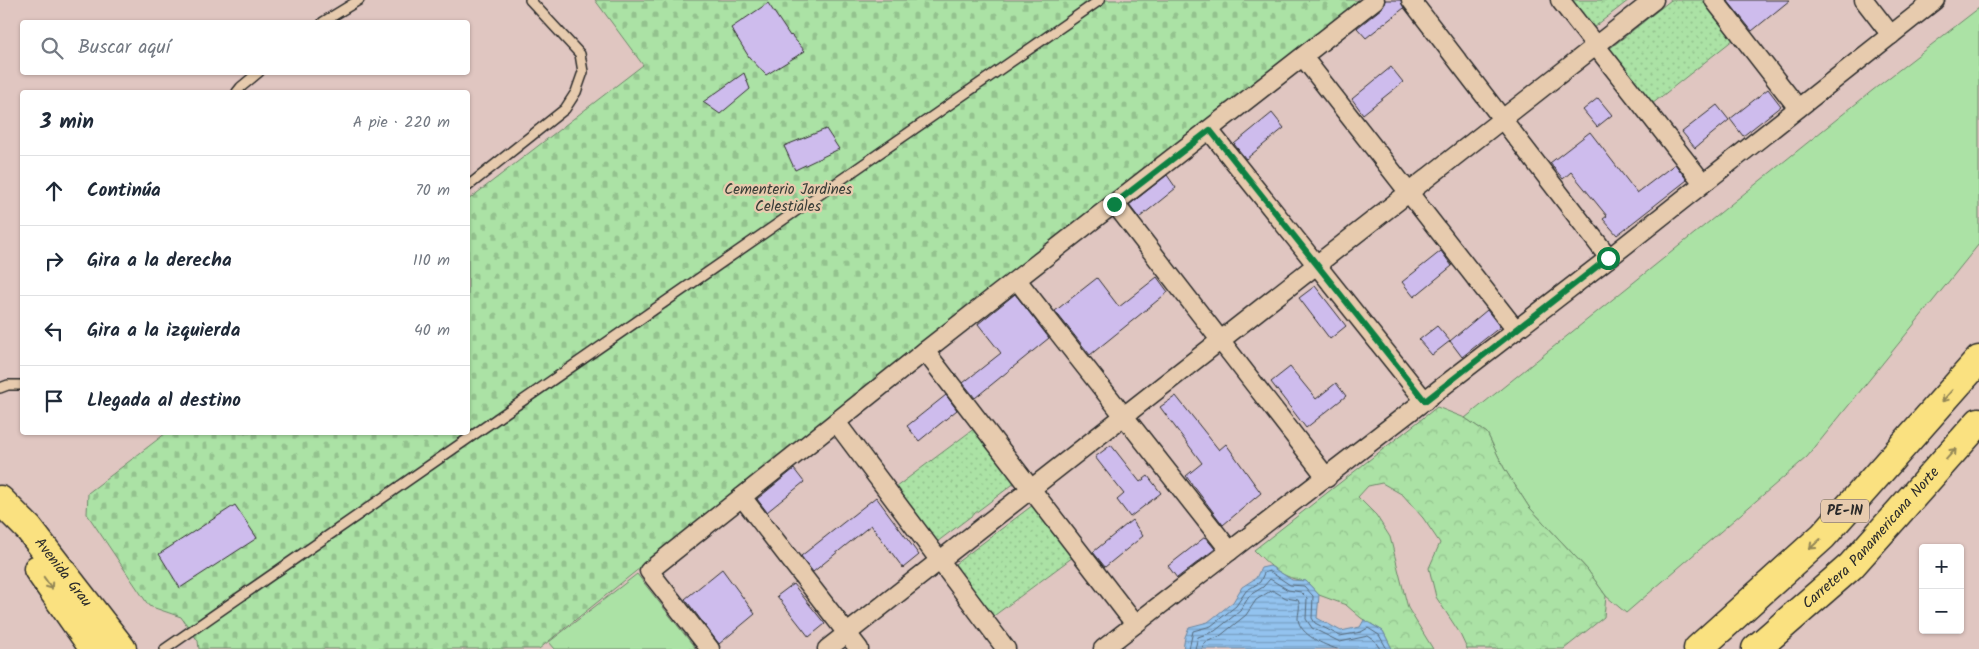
<!DOCTYPE html>
<html lang="es">
<meta charset="utf-8">
<style>
:root{--surface:#fff;--page:#f6f6f7;--text:#1f2937;--muted:#747a83;--line:#e0e1e3}
body{margin:0;font-family:Kalam,sans-serif;background:var(--page);color:var(--text)}
.controls{position:absolute;right:15px;bottom:15px;display:grid;overflow:hidden;border-radius:5px;box-shadow:0 1px 4px #0004}
.controls button{width:45px;height:45px;display:grid;place-items:center;padding:0;border:0;border-bottom:1px solid var(--line);background:var(--surface);color:var(--text);font:25px sans-serif}
.stop{position:absolute;width:15px;height:15px;margin:-11px;border:4px solid #0b8043;border-radius:50%;background:#fff}
.stop.end{background:#0b8043;border-color:#fff;box-shadow:0 1px 5px #0008}
.list{margin:0;padding:0;list-style:none}
h2{display:flex;justify-content:space-between;align-items:center;height:65px;margin:0;padding:0 20px;font-size:21px}
h2 small{font-size:16px;font-weight:400;color:var(--muted)}
.list li{display:grid;grid-template-columns:32px 1fr auto;gap:15px;align-items:center;box-sizing:border-box;height:70px;padding:0 20px;border-top:1px solid var(--line)}
.list b{display:block;font-size:19px;white-space:nowrap}
.list em{font-size:16px;font-style:normal;color:var(--muted)}
.icon{flex:none;width:28px;height:28px;fill:none;stroke:currentColor;stroke-width:2;stroke-linecap:round;stroke-linejoin:round}
.map{position:relative;flex:none;width:1979px;height:649px;overflow:hidden}
.search{position:absolute;background:var(--surface);box-shadow:0 1px 4px #0004;left:20px;top:20px;width:450px;height:55px;display:flex;align-items:center;gap:12px;box-sizing:border-box;padding:0 18px;border-radius:5px;color:var(--muted);font-size:19px}
.panel{position:absolute;background:var(--surface);box-shadow:0 1px 4px #0004;left:20px;top:90px;width:450px;height:345px;border-radius:5px}
.map>svg:first-child{display:block}
.grass{fill:#abe2a5;stroke:#6b8668}
.forest{fill:url(#forest-crowns);stroke:#6b8668}
.cemetery{fill:url(#cemetery-stones);stroke:#6b8668}
.park{fill:url(#park-dots);stroke:#6b8668}
.water{fill:url(#water-rules);stroke:#6986a1}
.lines{fill:none;stroke-linecap:round;stroke-linejoin:round}
.shore{stroke:#556879;stroke-width:1}
.building{fill:#cebced;stroke:#2b2b2b}
.lane-casing{stroke:#2b2b2b;stroke-width:12}
.street-casing{stroke:#2b2b2b;stroke-width:21}
.primary-casing{stroke:#2b2b2b;stroke-width:31}
.highway-casing{stroke:#2b2b2b;stroke-width:31}
.lane{stroke:#e7cbae;stroke-width:9}
.street{stroke:#e7cbae;stroke-width:18}
.primary{stroke:#fae180;stroke-width:28}
.highway{stroke:#fae180;stroke-width:28}
.oneway{stroke:#928656}
.route{stroke:#0b8043;stroke-width:6}
.labels{text-anchor:middle;dominant-baseline:central;stroke-width:4.5;stroke-linejoin:round;paint-order:stroke}
.shield{fill:#e7cbae;stroke:#635b52;stroke-width:1}
.shield-label{font-size:14px;font-weight:bold;fill:#2b2b2b}
.park-label{font-size:15px;fill:#383d37;stroke:#e7cbae}
.street-label{font-size:15px;fill:#2b2b2b;stroke:#e7cbae}
</style>
<div class="map">
<svg width="1979" height="649" viewBox="0 0 1979 649">
<defs>
<pattern id="forest-crowns" width="20" height="18" patternUnits="userSpaceOnUse" patternTransform="scale(1.25)"><rect width="20" height="18" fill="#abe2a5"/><path d="M2 6a3 3 0 1 1 6 0M12 15a3 3 0 1 1 6 0" fill="none" stroke="#93c28e"/></pattern>
<pattern id="cemetery-stones" width="16" height="16" patternUnits="userSpaceOnUse" patternTransform="scale(1.25)"><rect width="16" height="16" fill="#abe2a5"/><path d="M2 7V4a2 2 0 0 1 4 0v3zM10 15v-3a2 2 0 0 1 4 0v3z" fill="#93c28e"/></pattern>
<pattern id="park-dots" width="8" height="8" patternUnits="userSpaceOnUse" patternTransform="scale(1.25)"><rect width="8" height="8" fill="#abe2a5"/><path d="M2 2h.1M6 6h.1" fill="none" stroke="#93c28e" stroke-width="1.8" stroke-linecap="round"/></pattern>
<pattern id="water-rules" width="6" height="5" patternUnits="userSpaceOnUse" patternTransform="scale(1.25)"><rect width="6" height="5" fill="#93c3ef"/><path d="M0 2.5h6" fill="none" stroke="#789fc2"/></pattern>
</defs>
<rect width="100%" height="100%" fill="#e0c6c1"/>
<filter id="ink" filterUnits="userSpaceOnUse"><feTurbulence type="fractalNoise" baseFrequency=".02" numOctaves="2"/><feDisplacementMap in="SourceGraphic" scale="10" xChannelSelector="R" yChannelSelector="G"/><feConvolveMatrix kernelMatrix="1 2 1 2 8 2 1 2 1" color-interpolation-filters="sRGB"/></filter>
<g filter="url(#ink)">
<g class="grass">
<path d="M1979,8V244L1807,457L1626,613L1606,596L1587,569L1529,507L1504,468L1487,433L1465,418L1873,90Z"/>
<path d="M637,574L696,649H555L549,642Z"/>
</g>
<path class="forest" d="M1437,407L1465,418L1487,433L1504,468L1529,507L1587,569L1606,596L1604,617L1564,649H1467L1459,632L1436,597L1429,568L1440,543L1423,518L1403,495L1382,483L1368,486L1358,497L1376,515L1390,537L1408,608L1433,649H1392L1383,631L1361,618L1346,605L1319,595L1306,581C1283,579 1270,566 1254,550Z"/>
<path class="cemetery" d="M595,0H1359L686,531L539,649H199L198,641L181,617L149,606L87,514L88,493L166,433L468,432V200L643,65Z"/>
<g class="park">
<path d="M1571,0H1629L1593,28Z"/>
<path d="M1671,0H1703L1734,39L1652,104L1608,50Z"/>
<path d="M975,428L1016,482L933,545L892,490Z"/>
<path d="M1033,505L1073,557L991,618L951,567Z"/>
</g>
<path class="water" d="M1270,566L1292,580L1306,581L1319,595L1317,618L1341,631L1360,627L1364,620L1383,631L1392,649H1183L1185,637L1189,627L1208,622L1233,602L1242,587L1256,578L1261,568Z"/>
<g class="lines">
<g class="shore">
<path d="M1189,649L1193,631L1211,626L1236,606L1246,591L1260,582L1264,573L1269,571L1290,585L1304,586L1313,596L1312,618L1315,623L1340,636L1361,632L1368,628L1379,635L1387,649"/>
<path d="M1195,649L1198,637L1215,631L1240,611L1250,595L1263,587L1270,579L1288,590L1301,592L1307,598L1306,619L1312,628L1340,642L1368,636L1374,640L1380,649"/>
<path d="M1202,649L1204,643L1220,636L1246,615L1256,600L1272,590L1286,598L1298,600C1301,606 1298,613 1298,619C1300,635 1324,645 1337,649"/>
</g>
</g>
<g class="building">
<path d="M1385,0H1401L1404,8L1366,38L1357,28L1382,8Z"/>
<path d="M1727,0H1790L1752,31Z"/>
<path d="M768,3L790,36L791,35L805,51L766,75L749,57L731,28Z"/>
<path d="M1391,67L1403,82L1363,114L1352,99Z"/>
<path d="M744,73L750,89L720,114L703,102Z"/>
<path d="M1768,89L1781,106L1743,136L1730,119Z"/>
<path d="M1598,98L1612,115L1597,127L1583,110Z"/>
<path d="M1717,105L1729,120L1695,148L1682,132Z"/>
<path d="M1272,113L1284,128L1246,159L1234,144Z"/>
<path d="M826,129L839,149L795,170L784,146Z"/>
<path d="M1590,132L1637,193L1675,164L1687,180L1617,235L1603,219L1607,216L1571,172L1563,179L1550,163Z"/>
<path d="M1167,175L1176,188L1139,218L1129,205Z"/>
<path d="M1441,251L1452,266L1414,297L1402,282Z"/>
<path d="M1157,277L1168,292L1090,355L1055,311L1097,278L1119,307Z"/>
<path d="M1315,286L1346,326L1330,339L1299,298Z"/>
<path d="M1015,294L1049,338L975,398L963,383L1001,353L978,324Z"/>
<path d="M1487,310L1500,327L1462,357L1450,341Z"/>
<path d="M1437,326L1450,341L1432,355L1419,340Z"/>
<path d="M1290,367L1316,399L1336,383L1346,396L1306,428L1271,382Z"/>
<path d="M946,395L957,410L919,441L907,426Z"/>
<path d="M1176,396L1219,450L1226,444L1261,493L1223,525L1186,476L1202,463L1160,407Z"/>
<path d="M1111,445L1140,482L1148,476L1161,493L1130,517L1117,500L1124,494L1095,457Z"/>
<path d="M794,469L804,482L767,512L757,499Z"/>
<path d="M876,497L919,555L903,568L871,525L813,572L801,556Z"/>
<path d="M235,505L257,538L180,588L159,554Z"/>
<path d="M1132,520L1143,536L1105,567L1093,552Z"/>
<path d="M1205,537L1215,549L1177,578L1168,566Z"/>
<path d="M722,569L755,614L719,644L685,599Z"/>
<path d="M793,584L825,624L809,637L777,596Z"/>
</g>
<g class="lines">
<g class="lane-casing">
<g id="lane">
<path d="M323,22L359,0"/>
<path d="M237,92L241,87L259,72"/>
<path d="M468,186L565,109L576,92L583,72L580,54L530,0"/>
<path d="M0,388L8,385H22"/>
<path d="M165,649L1100,0"/>
</g>
</g>
<g class="street-casing">
<g id="street">
<path d="M1411,0L1609,258"/>
<path d="M1560,0L1703,183"/>
<path d="M1714,0L1798,108"/>
<path d="M1864,0L1891,35"/>
<path d="M1303,57L1516,330"/>
<path d="M1209,130L1425,401"/>
<path d="M1115,204L1327,478"/>
<path d="M1017,280L1230,551"/>
<path d="M925,351L1135,624"/>
<path d="M836,422L1006,649"/>
<path d="M742,497L859,649"/>
<path d="M710,649L649,571L925,351L1375,0"/>
<path d="M827,649L1654,0"/>
<path d="M1103,649L1609,258L1935,0"/>
</g>
</g>
<g class="primary-casing">
<g id="primary">
<path id="s1" d="M0,500L29,529L122,649"/>
<path d="M38,569L94,649"/>
</g>
</g>
<g class="highway-casing">
<g id="highway">
<path d="M1698,649L1823,536L1979,360"/>
<path id="s2" d="M1756,649L1851,566L1979,422"/>
</g>
</g>
<use href="#lane" class="lane"/>
<use href="#street" class="street"/>
<use href="#primary" class="primary"/>
<use href="#highway" class="highway"/>
</g>
<defs><path id="oneway-shaft" d="M-6 0H5M1.5-3L5.5 0L1.5 3" fill="none" stroke-width="1.6" stroke-linecap="round" stroke-linejoin="round" transform="scale(1.25)"/></defs>
<g class="oneway">
<use href="#oneway-shaft" transform="translate(1947 396) rotate(131)"/>
<use href="#oneway-shaft" transform="translate(1951 454) rotate(-48)"/>
<use href="#oneway-shaft" transform="translate(1815 544) rotate(138)"/>
<use href="#oneway-shaft" transform="translate(48 583) rotate(55)"/>
</g>
</g>
<g class="lines" filter="url(#ink)">
<path class="route" d="M1114,204L1210,130L1425,401L1608,258"/>
</g>
<g class="labels">
<rect class="shield" x="1821" y="499.5" width="48" height="23" rx="4"/>
<g class="shield-label">
<text x="1845" y="511">PE-1N</text>
</g>
<g class="park-label">
<text x="788" y="190">Cementerio Jardines<tspan x="788" dy="17">Celestiales</tspan></text>
</g>
<g class="street-label">
<text stroke="none"><textPath href="#s2" startOffset="160">Carretera Panamericana Norte</textPath></text>
<text stroke="none"><textPath href="#s1" startOffset="96">Avenida Grau</textPath></text>
</g>
</g>
</svg>
<div class="controls">
<button>+</button>
<button>−</button>
</div>
<div class="stop" style="left:1608px;top:258px"></div>
<div class="stop end" style="left:1114px;top:204px"></div>
<div class="search"><svg class="icon" aria-label="search" viewBox="0 0 24 24"><circle cx="10" cy="10" r="6"/><path d="M15 15l6 6"/></svg>Buscar aquí</div>
<section class="panel">
<h2>3 min<small>A pie · 220 m</small></h2>
<ul class="list">
<li><svg class="icon" aria-label="ahead" viewBox="0 0 24 24"><path d="M12 20V5M6 11l6-6 6 6"/></svg><div><b>Continúa</b></div><em>70 m</em></li>
<li><svg class="icon" aria-label="right" viewBox="0 0 24 24"><path d="M7 20v-9h11M14 6l5 5-5 5"/></svg><div><b>Gira a la derecha</b></div><em>110 m</em></li>
<li><svg class="icon" aria-label="left" viewBox="0 0 24 24"><path d="M17 20v-9H6M10 6l-5 5 5 5"/></svg><div><b>Gira a la izquierda</b></div><em>40 m</em></li>
<li><svg class="icon" aria-label="arrive" viewBox="0 0 24 24"><path d="M6 21V4h12l-3 4 3 4H6"/></svg><div><b>Llegada al destino</b></div></li>
</ul>
</section>
</div>
